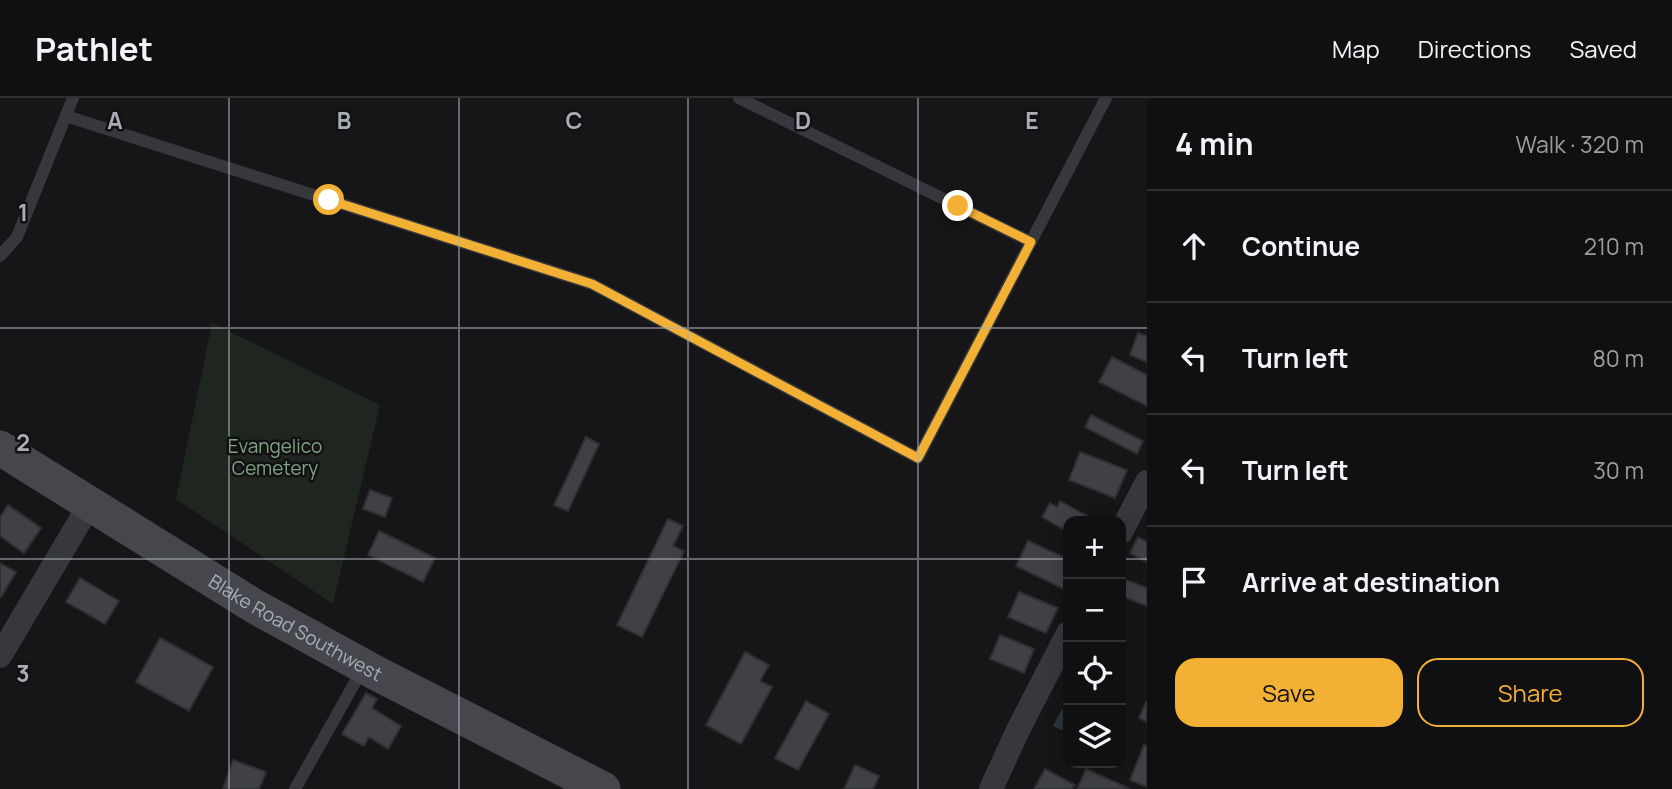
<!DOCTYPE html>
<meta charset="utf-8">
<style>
:root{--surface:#101012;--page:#19191b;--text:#f1f3f6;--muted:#9c9d9f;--line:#303032;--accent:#f2b134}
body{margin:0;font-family:Manrope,sans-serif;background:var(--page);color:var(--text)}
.controls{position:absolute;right:21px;bottom:21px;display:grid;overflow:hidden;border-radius:14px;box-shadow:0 4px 18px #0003}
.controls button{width:63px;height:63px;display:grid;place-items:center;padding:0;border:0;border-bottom:2px solid var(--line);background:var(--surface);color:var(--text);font:35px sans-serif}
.stop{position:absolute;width:21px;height:21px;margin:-16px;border:5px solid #f2b134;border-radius:50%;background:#fff}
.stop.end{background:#f2b134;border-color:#fff;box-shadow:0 2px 7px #0008}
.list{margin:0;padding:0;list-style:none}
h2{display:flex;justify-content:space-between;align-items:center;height:91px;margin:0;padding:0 28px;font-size:30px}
h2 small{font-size:23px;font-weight:400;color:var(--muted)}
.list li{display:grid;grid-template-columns:46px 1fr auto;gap:21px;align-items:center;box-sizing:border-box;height:112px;padding:0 28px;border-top:2px solid var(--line)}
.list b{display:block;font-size:26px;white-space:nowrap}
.list em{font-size:23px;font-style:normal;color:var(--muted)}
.actions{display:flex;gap:14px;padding:21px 28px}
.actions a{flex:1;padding:16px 0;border:2px solid var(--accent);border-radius:21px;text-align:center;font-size:24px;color:var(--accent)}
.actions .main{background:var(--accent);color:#111}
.icon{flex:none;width:38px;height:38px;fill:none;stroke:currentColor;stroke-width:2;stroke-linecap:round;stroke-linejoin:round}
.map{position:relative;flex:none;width:1147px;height:691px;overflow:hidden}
header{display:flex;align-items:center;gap:42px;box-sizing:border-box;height:98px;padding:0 35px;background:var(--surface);border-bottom:2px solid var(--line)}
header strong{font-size:33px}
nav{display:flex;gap:38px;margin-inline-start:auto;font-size:24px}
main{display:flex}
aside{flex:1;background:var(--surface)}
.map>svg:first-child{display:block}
.green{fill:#1e261f}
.water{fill:#2c353c}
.building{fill:#404145;stroke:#303034;stroke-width:2}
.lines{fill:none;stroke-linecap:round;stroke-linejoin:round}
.lane{stroke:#37383d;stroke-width:12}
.street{stroke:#37383d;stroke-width:24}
.secondary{stroke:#45474d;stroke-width:35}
.route{stroke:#f2b134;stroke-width:9}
.grid{fill:none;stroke:#a8adb8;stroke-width:2;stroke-opacity:0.55}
.labels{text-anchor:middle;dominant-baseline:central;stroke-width:5;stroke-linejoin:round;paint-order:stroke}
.park-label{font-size:19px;fill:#7fa381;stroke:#111113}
.street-label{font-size:19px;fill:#a8adb8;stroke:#111113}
.grid-label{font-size:23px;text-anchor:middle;font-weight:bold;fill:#a8adb8;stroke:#111113;stroke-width:5;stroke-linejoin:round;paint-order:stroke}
</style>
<header>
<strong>Pathlet</strong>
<nav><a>Map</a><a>Directions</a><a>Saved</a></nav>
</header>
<main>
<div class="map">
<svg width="1147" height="691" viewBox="0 0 1147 691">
<rect width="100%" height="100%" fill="#161618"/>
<path class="green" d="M212,225L380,307L333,506L176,401Z"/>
<path class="water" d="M1062,611L1068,614V635L1053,628Z"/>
<g class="building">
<path d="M1138,235L1147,238V264L1130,257Z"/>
<path d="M1112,259L1147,277V308L1099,284Z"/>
<path d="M1091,317L1143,343L1137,356L1085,329Z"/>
<path d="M586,339L599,346L568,413L554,407Z"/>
<path d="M1080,354L1127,372L1115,400L1069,382Z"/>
<path d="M370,392L392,400L385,419L363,411Z"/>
<path d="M1060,403L1096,423H1068V434L1042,419L1050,405L1057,409Z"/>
<path d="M8,407L41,430L24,455L0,438V419Z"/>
<path d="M668,421L683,428L673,448L684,453L642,539L617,527Z"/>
<path d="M379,433L435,460L423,484L368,457Z"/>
<path d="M1138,439L1147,444V464L1130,455Z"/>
<path d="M1028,443L1068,461V493L1016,468Z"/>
<path d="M0,465L16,474L1,499H0Z"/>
<path d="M80,480L119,503L105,526L66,504Z"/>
<path d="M1121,480L1147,490V508L1121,498Z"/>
<path d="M1019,494L1058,510L1046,535L1008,519Z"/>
<path d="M1000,537L1034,551L1024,575L990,561Z"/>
<path d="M160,540L213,569L189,613L136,584Z"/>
<path d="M745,554L769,567L760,583L772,589L741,646L706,627Z"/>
<path d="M366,595L377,601L372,610L401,628L388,651L369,639L364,648L342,636Z"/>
<path d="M806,603L829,616L798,672L775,660Z"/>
<path d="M1146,604L1147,605V624L1139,620Z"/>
<path d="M1144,647L1147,648V689L1130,682Z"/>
<path d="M233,662L266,674L259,691H223Z"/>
<path d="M855,667L879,678L873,691H844Z"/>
<path d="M1045,671L1075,687L1072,691H1034Z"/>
<path d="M1086,671L1130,691H1077Z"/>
</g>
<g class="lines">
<g class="lane">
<path d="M739,0L1031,144"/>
<path d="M66,18L592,186L918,360L1106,0"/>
<path d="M0,158L17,139L73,0"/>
<path d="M295,691L362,572"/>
</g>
<g class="street">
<path d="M1121,434L1147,384"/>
<path d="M0,558L90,406"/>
<path d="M991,691L1017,634L1068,535"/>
</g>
<path class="secondary" id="s1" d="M0,350L254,508L376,575L603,691"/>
</g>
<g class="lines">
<path class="route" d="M329,102L592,186L918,360L1031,144L958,108"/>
</g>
<path class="grid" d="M229,0V691M459,0V691M688,0V691M918,0V691M0,230H1147M0,461H1068M1121,461H1147"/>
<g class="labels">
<g class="park-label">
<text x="275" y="348">Evangelico<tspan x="275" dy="22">Cemetery</tspan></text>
</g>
<g class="street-label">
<text stroke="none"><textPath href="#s1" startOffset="346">Blake Road Southwest</textPath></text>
</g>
</g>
<g class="grid-label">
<text x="115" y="31">A</text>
<text x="344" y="31">B</text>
<text x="574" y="31">C</text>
<text x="803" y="31">D</text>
<text x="1032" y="31">E</text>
<text x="23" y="123">1</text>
<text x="23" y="353">2</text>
<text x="23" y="584">3</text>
</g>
</svg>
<div class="controls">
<button>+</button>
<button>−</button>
<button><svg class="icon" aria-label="locate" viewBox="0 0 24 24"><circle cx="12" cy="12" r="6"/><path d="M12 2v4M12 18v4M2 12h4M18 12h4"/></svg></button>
<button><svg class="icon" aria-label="layers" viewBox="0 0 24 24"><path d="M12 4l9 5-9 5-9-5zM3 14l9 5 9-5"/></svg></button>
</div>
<div class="stop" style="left:329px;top:102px"></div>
<div class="stop end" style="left:958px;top:108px"></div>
</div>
<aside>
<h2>4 min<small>Walk · 320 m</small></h2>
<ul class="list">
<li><svg class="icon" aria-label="ahead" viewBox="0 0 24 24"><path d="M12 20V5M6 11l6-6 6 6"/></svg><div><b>Continue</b></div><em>210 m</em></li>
<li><svg class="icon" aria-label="left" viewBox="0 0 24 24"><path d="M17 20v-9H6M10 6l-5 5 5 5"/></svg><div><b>Turn left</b></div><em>80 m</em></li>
<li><svg class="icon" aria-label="left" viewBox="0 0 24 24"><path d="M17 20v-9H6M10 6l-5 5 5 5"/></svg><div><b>Turn left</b></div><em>30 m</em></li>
<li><svg class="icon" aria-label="arrive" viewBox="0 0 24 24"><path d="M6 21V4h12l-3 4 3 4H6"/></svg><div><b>Arrive at destination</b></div></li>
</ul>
<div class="actions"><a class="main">Save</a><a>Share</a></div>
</aside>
</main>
